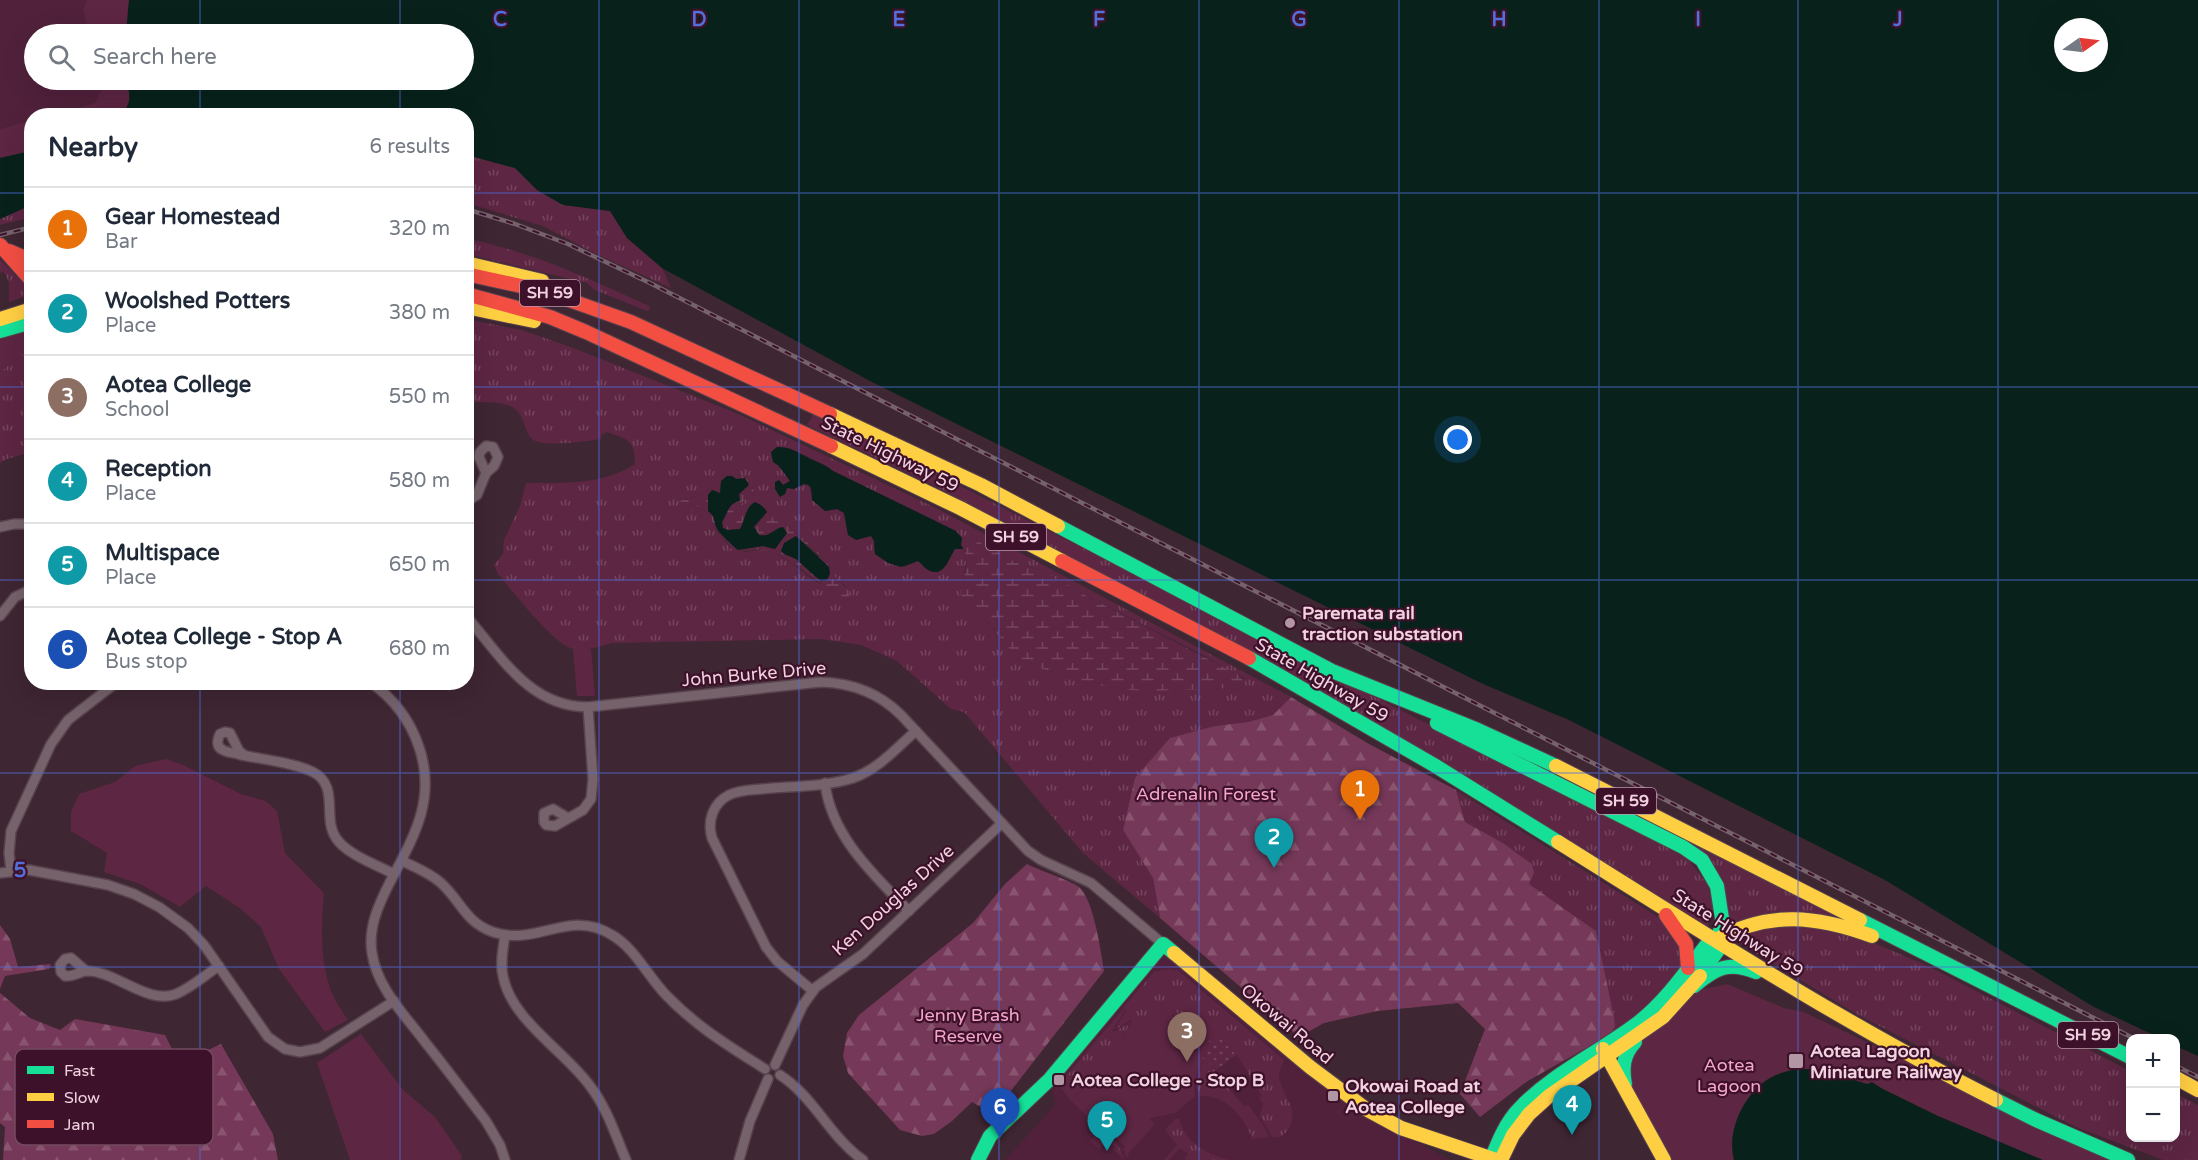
<!DOCTYPE html>
<meta charset="utf-8">
<style>
:root{--surface:#fff;--page:#f6f6f7;--text:#1f2937;--muted:#747a83;--line:#e0e1e3;--accent:#0f766e}
body{margin:0;font-family:"Varela Round",sans-serif;background:var(--page);color:var(--text)}
.controls{position:absolute;right:18px;bottom:18px;display:grid;overflow:hidden;border-radius:12px;box-shadow:0 6px 24px #0002}
.controls button{width:54px;height:54px;display:grid;place-items:center;padding:0;border:0;border-bottom:2px solid var(--line);background:var(--surface);color:var(--text);font:30px sans-serif}
.compass{position:absolute;left:2054px;top:18px;width:54px;height:54px;border-radius:50%;background:var(--surface);box-shadow:0 6px 24px #0002;rotate:76deg}
.you{position:absolute;left:1458px;top:440px;width:21px;height:21px;margin:-15px;border:4px solid #fff;border-radius:50%;background:#1a73e8;box-shadow:0 0 0 9px #1a73e833}
.badge{display:grid;place-items:center;width:39px;height:39px;border-radius:50%;background:var(--accent);color:#fff;font-size:20px;font-weight:700}
.pin{position:absolute;translate:-50% -50px;filter:drop-shadow(0 2px 3px #0008)}
.pin::after{content:'';position:absolute;top:32px;width:21px;height:18px;background:inherit;clip-path:polygon(0 0,100% 0,50% 100%)}
.list{margin:0;padding:0;list-style:none}
h2{display:flex;justify-content:space-between;align-items:center;height:78px;margin:0;padding:0 24px;font-size:26px}
h2 small{font-size:20px;font-weight:400;color:var(--muted)}
.list li{display:grid;grid-template-columns:39px 1fr auto;gap:18px;align-items:center;box-sizing:border-box;height:84px;padding:0 24px;border-top:2px solid var(--line)}
.list b{display:block;font-size:22px;white-space:nowrap}
.list p{margin:0;font-size:20px;white-space:nowrap;color:var(--muted)}
.list em{font-size:20px;font-style:normal;color:var(--muted)}
.icon{flex:none;width:33px;height:33px;fill:none;stroke:currentColor;stroke-width:2;stroke-linecap:round;stroke-linejoin:round}
.map{position:relative;flex:none;width:2198px;height:1160px;overflow:hidden}
.search{position:absolute;background:var(--surface);box-shadow:0 6px 24px #0002;left:24px;top:24px;width:450px;height:66px;display:flex;align-items:center;gap:15px;box-sizing:border-box;padding:0 21px;border-radius:33px;color:var(--muted);font-size:22px}
.panel{position:absolute;background:var(--surface);box-shadow:0 6px 24px #0002;left:24px;top:108px;width:450px;height:582px;border-radius:24px}
.map>svg:first-child{display:block}
.built{fill:#51213b}
.grass{fill:url(#grass-tufts);fill-rule:evenodd}
.forest{fill:url(#forest-firs)}
.wetland{fill:url(#wetland-marsh);fill-rule:evenodd}
.park{fill:#5d2643}
.garden{fill:url(#garden-dots)}
.water{fill:#08221b;fill-rule:evenodd}
.lines{fill:none;stroke-linecap:round;stroke-linejoin:round}
.street-casing{stroke:#58424d;stroke-width:12}
.fast-casing{stroke:#58424d;stroke-width:16}
.slow-casing{stroke:#58424d;stroke-width:16}
.jam-casing{stroke:#58424d;stroke-width:16}
.street{stroke:#75626b;stroke-width:9}
.fast{stroke:#16e098;stroke-width:14}
.slow{stroke:#ffcf43;stroke-width:14}
.jam{stroke:#f24e42;stroke-width:14}
.rail-casing{stroke:#75626c;stroke-width:4.5}
.rail{stroke:#3d1129;stroke-width:2;stroke-dasharray:7;stroke-linecap:butt}
.grid{fill:none;stroke:#526fda;stroke-width:1.5;stroke-opacity:0.55}
.poi-dot{fill:#b296a3;stroke:#3d1129;stroke-width:2}
.labels{text-anchor:middle;dominant-baseline:central;stroke-width:4.5;stroke-linejoin:round;paint-order:stroke}
.shield{fill:#3d1129;stroke:#bb98a9;stroke-width:1.5}
.shield-label{font-size:16px;font-weight:bold;fill:#f1d2e0}
.street-label{font-size:18px;fill:#f1d2e0;stroke:#3d1129}
.poi-label{font-size:18px;font-weight:bold;fill:#f1d2e0;stroke:#3d1129;text-anchor:start}
.park-label{font-size:18px;fill:#f6a6cc;stroke:#3d1129}
.key{fill:#3d1129;stroke:#734b60;stroke-width:1.5}
.key-label{font-size:16px;fill:#f1d2e0}
.grid-label{font-size:20px;text-anchor:middle;font-weight:bold;fill:#526fda;stroke:#3d1129;stroke-width:4.5;stroke-linejoin:round;paint-order:stroke}
</style>
<div class="map">
<svg width="2198" height="1160" viewBox="0 0 2198 1160">
<defs>
<pattern id="grass-tufts" width="24" height="20" patternUnits="userSpaceOnUse" patternTransform="scale(1.5)"><rect width="24" height="20" fill="#5d2643"/><path d="M3 7l-1-3M5 7V3M7 7l1-3M15 17l-1-3M17 17v-4M19 17l1-3" fill="none" stroke="#75455e"/></pattern>
<pattern id="forest-firs" width="22" height="20" patternUnits="userSpaceOnUse" patternTransform="scale(1.5)"><rect width="22" height="20" fill="#753858"/><path d="M5 1l3.5 6h-7zM16 11l3.5 6h-7z" fill="#895470"/></pattern>
<pattern id="wetland-marsh" width="20" height="14" patternUnits="userSpaceOnUse" patternTransform="scale(1.5)"><rect width="20" height="14" fill="#5d2643"/><path d="M1 5h8M5 5V1M11 12h8M15 12V8" fill="none" stroke="#75455e"/></pattern>
<pattern id="garden-dots" width="8" height="8" patternUnits="userSpaceOnUse" patternTransform="scale(1.5)"><rect width="8" height="8" fill="#5d2643"/><path d="M2 2h.1M6 6h.1" fill="none" stroke="#75455e" stroke-width="1.8" stroke-linecap="round"/></pattern>
</defs>
<rect width="100%" height="100%" fill="#3e2632"/>
<g class="built">
<path d="M0,0H87L83,10L89,34H34V80H100L102,89L95,103L49,115L32,116L31,120L0,129Z"/>
<path d="M1166,953L1364,1113L1450,1160H1005L1055,1105L1052,1090Z"/>
</g>
<g class="grass">
<path d="M466,155L515,168L537,190L563,205L610,211L627,238L662,268L671,288L596,254L543,226L467,203Z"/>
<path d="M31,205V217L0,225V219Z"/>
<path d="M467,239C528,250 592,280 649,306L650,310L647,311L595,290L587,283L467,254Z"/>
<path d="M0,259L31,291V298L24,297L9,302C8,292 12,281 3,272L0,273Z"/>
<path d="M466,319L522,330L576,349L736,413L936,508L1291,697L1273,715L1248,722L1215,726L1123,830L1153,878L1160,918L1083,853L964,712L951,709L897,661L861,645L821,639L612,643C600,646 588,651 575,649C556,648 513,591 498,574L494,565L503,554L504,540L520,506L526,483C562,483 604,485 635,464C634,439 629,440 607,432L601,435V439C588,441 542,448 532,439C525,432 525,421 519,413C509,399 482,403 467,402ZM805,455C815,461 824,464 833,471L936,521L963,547L967,548L969,542L976,540L1015,562L1051,575L1057,581L1068,585L1079,592L1201,654L1243,678L1245,682L1240,688L1130,690L1092,682L1084,683L1075,678L1036,667L1027,660L1017,658L990,625L977,613L963,582L967,555L963,549H955L947,564L940,571L925,568L918,561L905,567L874,551V541L871,536C861,535 857,542 848,535L844,513L837,509L828,511L815,502L808,485L804,484L794,489L787,488L785,494L780,481L783,485L789,484L790,479L778,466ZM726,474L742,476L754,491L742,502L740,508L759,499L767,507L774,520L790,527L816,550L831,568L836,579L847,587L825,585L814,581L792,563L766,549L745,552L730,548L716,530L714,520L710,516L700,507L695,506L692,509L686,508L684,505L685,499L705,494Z"/>
<path d="M31,347V452L7,459L0,463V372Z"/>
<path d="M815,412L1593,808L1688,859L1707,884L1715,909L1707,929L1450,766L1056,550L933,485L807,425Z"/>
<path d="M1456,790L1663,920L1683,944L1680,969L1652,1003L1611,1034L1615,1026L1614,1017L1596,931L1529,884L1532,864L1503,843L1465,822Z"/>
<path d="M1700,844L1839,914L1836,919L1728,926L1726,894L1716,867L1699,850Z"/>
<path d="M1763,925L1823,927L1858,936L1928,966L2130,1071V1138H2176V1094L2198,1105V1160H2163L2076,1127L1858,1015L1731,938Z"/>
<path d="M1171,969L1174,971L1176,969L1284,1060C1282,1066 1278,1071 1279,1078C1283,1096 1299,1108 1289,1128C1285,1135 1281,1137 1273,1138L1260,1116L1263,1104L1259,1098L1262,1096L1239,1058L1218,1036L1209,1042L1170,1007L1127,1051L1112,1056L1071,1101L1059,1085L1123,1009L1125,1010L1112,1031H1116L1130,1022L1121,1044L1132,1021L1130,1020L1115,1030L1126,1010L1123,1008L1154,972Z"/>
<path d="M1204,1059L1216,1070L1214,1072L1245,1107L1248,1105L1263,1125L1269,1137L1252,1139C1245,1117 1224,1093 1198,1096L1196,1080Z"/>
<path d="M1175,1119H1179C1186,1144 1208,1155 1230,1160H1186L1185,1158L1188,1154L1180,1148L1169,1160H1164L1177,1145L1165,1130Z"/>
<path d="M1099,1131C1116,1137 1118,1145 1125,1160L1114,1150L1116,1148L1109,1141L1099,1149L1090,1141Z"/>
</g>
<g class="forest">
<path d="M1291,697L1369,744L1456,790L1465,822L1503,843L1532,864L1534,873L1529,884L1596,931L1614,1017L1615,1026L1611,1034L1526,1082L1480,1117L1460,1094L1485,1029L1458,1003L1377,1011L1324,1023L1299,1037L1160,918L1153,878L1123,830L1135,778L1170,738L1215,726L1248,722L1273,715Z"/>
<path d="M1027,864C1040,871 1070,880 1079,887C1094,900 1101,952 1104,971L993,1114L972,1102L952,1121L934,1134L922,1136L900,1130L848,1073L843,1056L847,1033L859,1015L973,923L1005,884Z"/>
<path d="M0,925L10,939L18,967L51,964L49,969L5,976L0,989Z"/>
<path d="M0,993L30,1018L60,1030L75,1019L165,1035L172,1049L208,1050L221,1044L273,1134L278,1160H3L5,1127L0,1123Z"/>
</g>
<g class="wetland">
<path d="M726,474L742,476L752,483L754,491L742,502L740,507L752,499H759L767,507L774,520L790,527L816,550L831,568L836,578L849,591V597C836,603 832,589 822,584C813,579 807,574 799,567C793,563 767,548 761,549C750,550 743,553 733,550L716,530L710,516L700,507L695,506L691,513L687,512L686,508L680,501L705,494ZM727,476H732L736,479L741,478L745,488C736,497 719,515 723,528L728,530L740,529L745,516L757,503L760,506L764,517L758,520L754,527L759,535H767L783,528L787,533L775,549L764,546L738,550L717,528L715,517L710,513L708,495L714,490L718,493H720L721,481ZM796,536L819,555L816,577L796,559L784,543Z"/>
<path d="M976,540L1015,562L1051,575L1057,581L1068,585L1079,592L1237,674L1245,682L1240,688L1148,691L1130,690L1092,682L1084,683L1075,678L1036,667L1027,660L1017,658L990,625L961,600C960,581 972,564 963,547L967,548L969,542Z"/>
</g>
<g class="park">
<path d="M87,0H129L126,34H89L83,10Z"/>
<path d="M100,80H126C130,94 133,106 119,115L49,116L95,103L102,89Z"/>
<path d="M31,120V151L0,158V129Z"/>
<path d="M31,330V347L0,372V338Z"/>
<path d="M591,649L595,696H577L573,649Z"/>
<path d="M166,759L181,764L241,794L266,801L277,811L285,853L324,893C321,927 320,960 331,991C335,1001 342,1011 348,1020L325,1032L279,969L261,927L241,909L206,886L180,907L140,884L104,872L107,853L71,831V812L79,794L115,782L135,766Z"/>
<path d="M1727,984L1784,1008L1804,1012L2114,1160H1671L1627,1076L1632,1047L1699,990Z"/>
<path d="M1170,1007L1209,1042L1199,1054L1204,1059L1194,1081L1195,1096L1175,1113L1151,1118L1150,1120L1155,1124L1128,1154L1129,1156L1127,1158L1123,1149L1125,1146L1109,1131H1103L1071,1101L1112,1056L1127,1051Z"/>
<path d="M361,1034L403,1090L435,1117L462,1156L461,1160H350L317,1063Z"/>
</g>
<path class="garden" d="M1218,1036L1236,1055L1216,1070L1198,1054L1209,1042Z"/>
<g class="water">
<path d="M129,0H2198V1056L2176,1046V1038H2160L2094,1007L1885,880L1569,720L1483,684L870,381L662,268L627,238L610,211L563,205L537,190L515,168L467,155L466,116L119,115C133,106 130,93 126,80H464V34H126ZM2063,27H2099V63H2063Z"/>
<path d="M31,151V205L0,219V158Z"/>
<path d="M777,447C793,446 802,456 815,461C823,464 827,466 833,471L956,531L962,538L961,545L963,549H955C949,557 945,577 930,571C925,569 922,564 918,561L901,567L888,563L875,554L874,541L871,536L856,540L848,535L844,513L837,509L825,511L812,500L811,487L808,485L804,484L794,489L787,488L785,494L780,497L775,489V482L779,480L783,485L790,481L779,466L773,462L771,452Z"/>
<path d="M727,476H732L736,479L745,478L749,485L739,494L740,501C728,503 728,513 722,522L723,528L728,530L740,529C746,520 744,508 755,502C760,504 764,507 767,512L754,527L759,535C770,538 774,528 783,527L787,533L775,549L763,546L738,550C734,547 719,533 717,529C713,521 716,517 708,511V495L712,490L720,493L721,481Z"/>
<path d="M796,536L829,567L830,574L827,580L821,581L816,577L796,559L784,554L781,551L784,543Z"/>
<path d="M1797,1069H1812L1832,1073L1867,1084L1872,1082L1881,1088L1938,1116L2043,1160H1734C1726,1131 1744,1093 1770,1078C1779,1073 1788,1071 1797,1069Z"/>
</g>
<g class="lines">
<g class="street-casing">
<g id="street">
<path d="M486,446L493,447L498,457L494,466L486,473L479,457L480,452Z"/>
<path d="M466,502L477,495L486,473"/>
<path d="M0,527L14,524H32"/>
<path d="M0,616L15,597L32,589"/>
<path d="M466,616C501,656 529,707 588,707L821,682C852,683 879,693 901,715L1028,851L1041,860L1091,883L1163,944"/>
<path d="M370,682C393,698 410,720 419,747C437,800 413,838 389,884C378,906 368,928 372,953C377,988 405,1015 425,1042C446,1068 466,1095 486,1121L500,1145L505,1160"/>
<path d="M244,755L239,751L230,733L225,732L220,734C217,740 216,747 223,750C228,753 236,753 241,755C261,759 295,763 313,772C340,786 322,818 336,838C346,854 377,865 394,874"/>
<path d="M825,783C831,836 874,875 909,911"/>
<path d="M568,818L553,809L544,813V822L546,825L555,826L583,810L591,799L593,779L588,707"/>
<path d="M402,861C415,867 430,873 441,883C461,901 465,922 493,932C537,947 569,908 612,935C636,949 648,977 667,996C697,1027 729,1046 765,1069"/>
<path d="M11,871L9,853L11,831L51,744L68,720L117,682"/>
<path d="M0,873L29,870L108,885L134,894L159,907L188,928L204,945L268,1037L285,1049L300,1052L320,1048L394,1001"/>
<path d="M505,935C503,949 500,963 503,976C511,1020 565,1051 590,1086C607,1108 615,1134 626,1160"/>
<path d="M86,971L71,958L65,959L60,965L61,972L65,976C74,977 80,971 88,971C117,972 148,1005 176,994C191,988 205,975 219,966"/>
<path d="M813,991L777,961L766,947L712,838C707,821 713,803 729,795C739,790 751,790 761,789C791,786 825,787 853,778C879,769 896,748 916,731"/>
<path d="M775,1065L803,1005L816,987L863,954L1002,823"/>
<path d="M780,1075C814,1097 830,1137 863,1160"/>
<path d="M739,1160L750,1121L768,1079"/>
</g>
</g>
<g class="fast-casing">
<g id="fast">
<path d="M0,331L32,322"/>
<path d="M1058,526L1332,671L1478,730L1556,766"/>
<path d="M1249,658L1434,765L1558,842"/>
<path d="M1437,723L1683,847L1702,860L1717,886L1723,925L1716,940"/>
<path d="M1860,920L2130,1057"/>
<path d="M1694,986C1716,968 1728,961 1756,972"/>
<path d="M1625,1084C1622,1068 1623,1055 1635,1042"/>
<path d="M1996,1100L2036,1120L2128,1160"/>
<path d="M978,1160L990,1136L1050,1079L1163,944L1174,953"/>
<path d="M1491,1160C1498,1142 1506,1122 1520,1108C1553,1073 1600,1052 1639,1022C1666,1001 1687,970 1708,943L1716,940L1718,950L1700,976"/>
</g>
</g>
<g class="slow-casing">
<g id="slow">
<path d="M466,263L542,281"/>
<path d="M466,307L534,321"/>
<path d="M0,319L32,309"/>
<path d="M830,414L981,485L1058,526"/>
<path d="M831,446L960,508L1062,561"/>
<path d="M1556,766L1860,920"/>
<path d="M1558,842C1702,932 1844,1024 1996,1100"/>
<path d="M1716,940C1768,910 1818,916 1872,936"/>
<path d="M1174,953L1310,1067L1366,1109L1401,1128L1496,1160"/>
<path d="M1603,1049L1664,1160"/>
<path d="M2176,1078L2198,1090"/>
<path d="M1501,1160L1513,1135L1529,1114L1549,1096L1663,1017L1700,976"/>
</g>
</g>
<g class="jam-casing">
<g id="jam">
<path d="M0,245L32,281"/>
<path d="M9,251L32,261"/>
<path d="M466,274L544,291L631,322L830,414"/>
<path d="M466,294L550,317L586,332L831,446"/>
<path d="M1062,561L1249,658"/>
<path d="M1666,915L1686,944L1688,968"/>
</g>
</g>
<use href="#street" class="street"/>
<use href="#fast" class="fast"/>
<use href="#slow" class="slow"/>
<use href="#jam" class="jam"/>
<g class="rail-casing">
<g id="rail">
<path d="M466,209L515,224L568,244L650,283L2133,1038"/>
<path d="M0,235L32,227"/>
<path d="M2176,1066L2198,1077"/>
</g>
</g>
<use href="#rail" class="rail"/>
</g>
<path class="grid" d="M200,0V34M400,0V34M599,0V1160M799,0V1160M999,0V1160M1199,0V1160M1399,0V1160M1599,0V1160M1798,0V1160M1998,0V1160M200,80V116M400,80V116M0,193H32M466,193H2198M0,387H32M466,387H2198M0,580H32M466,580H2198M200,682V1160M400,682V1160M0,773H2198M0,967H2198"/>
<g class="poi-dot">
<circle cx="1290" cy="623" r="6"/>
<rect x="1788" y="1053" width="16" height="16" rx="3"/>
<rect x="1053" y="1074" width="12" height="12" rx="3"/>
<rect x="1327" y="1090" width="12" height="12" rx="3"/>
</g>
<g class="labels">
<g class="shield">
<rect x="520" y="280" width="60" height="26" rx="4.5"/>
<rect x="986" y="524" width="60" height="26" rx="4.5"/>
<rect x="1596" y="788" width="60" height="26" rx="4.5"/>
<rect x="2058" y="1022" width="60" height="26" rx="4.5"/>
</g>
<g class="shield-label">
<text x="550" y="293">SH 59</text>
<text x="1016" y="537">SH 59</text>
<text x="1626" y="801">SH 59</text>
<text x="2088" y="1035">SH 59</text>
</g>
<g class="street-label">
<text transform="translate(890 454) rotate(26)">State Highway 59</text>
<text transform="translate(754 674) rotate(-5)">John Burke Drive</text>
<text transform="translate(1322 680) rotate(30)">State Highway 59</text>
<text transform="translate(893 900) rotate(-42)">Ken Douglas Drive</text>
<text transform="translate(1738 933) rotate(32)">State Highway 59</text>
<text transform="translate(1287 1024) rotate(40)">Okowai Road</text>
</g>
<g class="poi-label">
<text x="1302" y="613">Paremata rail<tspan x="1302" dy="21">traction substation</tspan></text>
<text x="1810" y="1051">Aotea Lagoon<tspan x="1810" dy="21">Miniature Railway</tspan></text>
<text x="1071" y="1080">Aotea College - Stop B</text>
<text x="1345" y="1086">Okowai Road at<tspan x="1345" dy="21">Aotea College</tspan></text>
</g>
<g class="park-label">
<text x="1206" y="794">Adrenalin Forest</text>
<text x="968" y="1015">Jenny Brash<tspan x="968" dy="21">Reserve</tspan></text>
<text x="1729" y="1065">Aotea<tspan x="1729" dy="21">Lagoon</tspan></text>
</g>
</g>
<rect x="15" y="1049" width="198" height="96" rx="9" class="key"/>
<rect x="27" y="1066" width="27" height="8" fill="#16e098"/>
<rect x="27" y="1093" width="27" height="8" fill="#ffcf43"/>
<rect x="27" y="1120" width="27" height="8" fill="#f24e42"/>
<g class="key-label">
<text x="64" y="1076">Fast</text>
<text x="64" y="1103">Slow</text>
<text x="64" y="1130">Jam</text>
</g>
<g class="grid-label">
<text x="500" y="26">C</text>
<text x="699" y="26">D</text>
<text x="899" y="26">E</text>
<text x="1099" y="26">F</text>
<text x="1299" y="26">G</text>
<text x="1499" y="26">H</text>
<text x="1698" y="26">I</text>
<text x="1898" y="26">J</text>
<text x="20" y="877">5</text>
</g>
</svg>
<div class="controls">
<button>+</button>
<button>−</button>
</div>
<svg class="compass" viewBox="-18 -18 36 36"><path d="M0-13l5 13h-10z" fill="#e53935"/><path d="M0 13l5-13h-10z" fill="#747a83"/></svg>
<div class="you"></div>
<div class="pin badge" style="left:1360px;top:820px;background:#e8710a">1</div>
<div class="pin badge" style="left:1274px;top:868px;background:#0f9aa8">2</div>
<div class="pin badge" style="left:1187px;top:1062px;background:#8d6e63">3</div>
<div class="pin badge" style="left:1572px;top:1135px;background:#0f9aa8">4</div>
<div class="pin badge" style="left:1107px;top:1151px;background:#0f9aa8">5</div>
<div class="pin badge" style="left:1000px;top:1138px;background:#1a4fb4">6</div>
<div class="search"><svg class="icon" aria-label="search" viewBox="0 0 24 24"><circle cx="10" cy="10" r="6"/><path d="M15 15l6 6"/></svg>Search here</div>
<section class="panel">
<h2>Nearby<small>6 results</small></h2>
<ul class="list">
<li><span class="badge" style="background:#e8710a">1</span><div><b>Gear Homestead</b><p>Bar</p></div><em>320 m</em></li>
<li><span class="badge" style="background:#0f9aa8">2</span><div><b>Woolshed Potters</b><p>Place</p></div><em>380 m</em></li>
<li><span class="badge" style="background:#8d6e63">3</span><div><b>Aotea College</b><p>School</p></div><em>550 m</em></li>
<li><span class="badge" style="background:#0f9aa8">4</span><div><b>Reception</b><p>Place</p></div><em>580 m</em></li>
<li><span class="badge" style="background:#0f9aa8">5</span><div><b>Multispace</b><p>Place</p></div><em>650 m</em></li>
<li><span class="badge" style="background:#1a4fb4">6</span><div><b>Aotea College - Stop A</b><p>Bus stop</p></div><em>680 m</em></li>
</ul>
</section>
</div>
